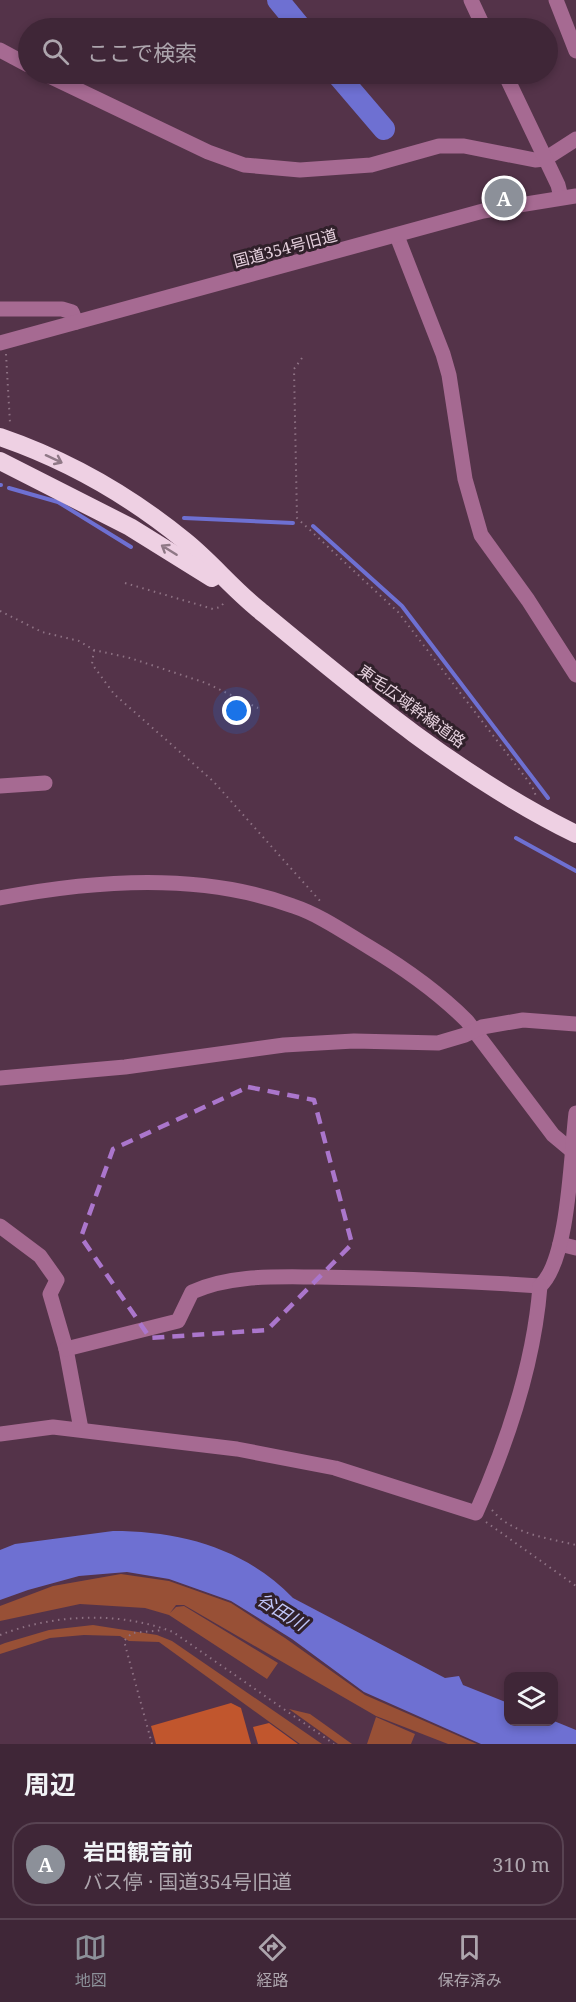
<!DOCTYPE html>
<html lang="ja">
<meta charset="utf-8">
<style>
:root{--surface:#3f2637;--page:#462e3f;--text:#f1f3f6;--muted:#ada5ad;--line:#584352;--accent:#8c9099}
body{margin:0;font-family:"Noto Serif","Noto Sans JP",serif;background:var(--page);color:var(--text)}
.controls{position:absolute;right:18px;bottom:18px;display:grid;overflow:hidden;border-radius:12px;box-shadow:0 3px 9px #0003}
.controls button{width:54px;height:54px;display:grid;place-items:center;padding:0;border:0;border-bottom:2px solid var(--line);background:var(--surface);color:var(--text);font:30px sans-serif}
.you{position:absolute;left:237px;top:711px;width:21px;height:21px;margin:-15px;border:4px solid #fff;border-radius:50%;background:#1a73e8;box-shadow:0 0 0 9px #1a73e833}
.badge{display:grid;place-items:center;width:39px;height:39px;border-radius:50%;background:var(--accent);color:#fff;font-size:20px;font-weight:700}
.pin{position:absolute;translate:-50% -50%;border:3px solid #fff;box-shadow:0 2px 6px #0006}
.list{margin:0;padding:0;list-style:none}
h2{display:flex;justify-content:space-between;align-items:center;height:78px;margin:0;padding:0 24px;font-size:26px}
h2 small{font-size:20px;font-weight:400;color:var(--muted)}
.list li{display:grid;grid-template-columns:39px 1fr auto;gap:18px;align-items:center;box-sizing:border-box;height:84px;margin:0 12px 12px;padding:0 12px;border:2px solid var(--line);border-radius:24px}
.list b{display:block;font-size:22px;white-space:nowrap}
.list p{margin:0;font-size:20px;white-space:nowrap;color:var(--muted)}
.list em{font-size:20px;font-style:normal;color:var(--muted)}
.icon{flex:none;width:33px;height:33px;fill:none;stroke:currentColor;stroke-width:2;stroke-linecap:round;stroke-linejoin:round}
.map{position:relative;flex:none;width:576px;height:1744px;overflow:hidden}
.search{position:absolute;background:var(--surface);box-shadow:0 3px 9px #0003;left:18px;right:18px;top:18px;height:66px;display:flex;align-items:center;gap:15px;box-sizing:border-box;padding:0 21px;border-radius:33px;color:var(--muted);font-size:22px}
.sheet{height:174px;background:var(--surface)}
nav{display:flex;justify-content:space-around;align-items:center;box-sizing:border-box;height:84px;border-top:2px solid var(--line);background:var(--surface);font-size:16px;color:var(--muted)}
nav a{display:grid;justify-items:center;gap:3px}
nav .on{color:var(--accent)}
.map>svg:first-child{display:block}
.green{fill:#985036}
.forest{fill:#c1562d}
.water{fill:#6e70d2}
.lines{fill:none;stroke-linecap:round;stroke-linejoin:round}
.stream{stroke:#6e70d2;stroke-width:4}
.river{stroke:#6e70d2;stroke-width:22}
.path{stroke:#8e7284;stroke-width:2;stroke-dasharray:1.5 4.5;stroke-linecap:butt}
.minor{stroke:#a66a92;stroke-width:15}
.highway{stroke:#eed0e3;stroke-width:18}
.oneway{stroke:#8f7886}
.marked{fill:none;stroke:#ab76cc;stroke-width:4.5;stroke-dasharray:12 8;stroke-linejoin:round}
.labels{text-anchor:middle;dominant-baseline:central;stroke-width:6;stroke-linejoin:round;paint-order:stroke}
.street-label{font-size:16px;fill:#e5d0dd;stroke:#30202a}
.water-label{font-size:18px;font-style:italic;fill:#c0c5f8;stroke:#30202a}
</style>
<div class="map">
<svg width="576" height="1744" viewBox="0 0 576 1744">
<rect width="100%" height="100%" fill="#543349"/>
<g class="green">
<path d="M121,1574L169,1581L231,1603L285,1638L365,1695L477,1744H448L376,1716L184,1605H176L170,1613L176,1607L184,1606L278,1663L267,1679L169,1615L145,1608L80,1604L0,1621V1606L53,1586Z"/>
<path d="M93,1625L157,1635L172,1641L322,1744H300L159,1642L129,1641L120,1636L84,1635L50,1638L0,1654V1645L5,1643L49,1630Z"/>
<path d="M289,1709L310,1714L352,1744H338Z"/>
<path d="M376,1717L415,1734L411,1744H367Z"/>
</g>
<g class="forest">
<path d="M231,1703L241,1708L251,1744H156L151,1726Z"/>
<path d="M269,1723L298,1744H258L253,1727Z"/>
</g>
<path class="water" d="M113,1531C180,1531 245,1548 293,1598L445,1678L459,1676L463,1685L508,1703V1722L554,1721L576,1730V1744H481L364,1692L292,1639L231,1601L169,1579L127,1572L79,1576L28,1590L0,1600V1550L15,1544Z"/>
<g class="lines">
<g class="stream">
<path d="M0,485H1"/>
<path d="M9,488L58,502L131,547"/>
<path d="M184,518L293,523"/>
<path d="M313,526L402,606L548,798"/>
<path d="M516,838L576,871"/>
</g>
<g class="river">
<path d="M278,0L301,28"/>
<path d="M337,74L384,129"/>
</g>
<g class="path">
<path d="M6,354L10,423"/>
<path d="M302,358L294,369L297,518L398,612L532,786L536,796"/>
<path d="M125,583L213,609L220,607L226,601"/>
<path d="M0,611L42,632L79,641L94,650L130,658L206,683L258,708"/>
<path d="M94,650L92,664L114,694L213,781L321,902"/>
<path d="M492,1510C512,1534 547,1538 576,1545"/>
<path d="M486,1522L576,1586"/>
<path d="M0,1635C54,1614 119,1611 173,1632L334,1744"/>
<path d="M152,1744L124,1641L132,1633L164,1630"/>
</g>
<g class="minor">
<path d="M471,0L484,28"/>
<path d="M556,0L576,51"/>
<path d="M0,50L28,65"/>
<path d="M45,74L208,152L244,165L300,170L371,165L439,146H464L535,160L545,159L576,139"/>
<path d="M505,74L558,185L561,197"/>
<path d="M397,236L443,354L449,375L465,479L481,535L528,600L576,675"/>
<path d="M0,309H62L72,312L76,322"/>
<path d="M0,343L483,211L576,196"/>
<path d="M0,786L45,783"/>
<path d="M0,898C95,880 201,872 293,906C320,915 344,932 369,947C404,968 438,992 467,1021L553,1135L571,1150"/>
<path d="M0,1078L125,1067L284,1045L354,1041L438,1043L465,1035L482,1027L523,1020L576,1024"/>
<path d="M0,1226L40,1256L57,1280L50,1294L66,1349L81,1429"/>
<path d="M560,1244L576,1248"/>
<path d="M66,1349L178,1321L192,1292C231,1274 278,1277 319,1277C393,1278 466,1281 540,1286C569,1261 571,1152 576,1113"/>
<path d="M0,1434L53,1427L237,1449L335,1468L476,1513C508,1441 534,1364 540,1286"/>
</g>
<g class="highway">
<path d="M0,437C67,460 130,496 185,541C211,562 232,588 258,609C358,692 458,776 576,834"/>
<path d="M0,461L130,527L212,578"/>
</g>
</g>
<defs><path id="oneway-shaft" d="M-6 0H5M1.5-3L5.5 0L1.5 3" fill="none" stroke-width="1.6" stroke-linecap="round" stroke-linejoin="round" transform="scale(1.5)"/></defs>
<g class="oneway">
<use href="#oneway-shaft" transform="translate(54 459) rotate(25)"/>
<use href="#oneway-shaft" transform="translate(169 550) rotate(-148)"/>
</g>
<path class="marked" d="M248,1087L314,1100L352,1244L267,1330L150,1338L81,1237L113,1149Z"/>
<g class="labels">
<g class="street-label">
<text transform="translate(285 248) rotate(-15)">国道354号旧道</text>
<text transform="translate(412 706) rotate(36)">東毛広域幹線道路</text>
</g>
<g class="water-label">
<text transform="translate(282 1611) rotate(32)">谷田川</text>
</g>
</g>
</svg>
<div class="controls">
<button><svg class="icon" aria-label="layers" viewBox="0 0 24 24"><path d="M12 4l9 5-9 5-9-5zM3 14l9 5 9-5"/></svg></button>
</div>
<div class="you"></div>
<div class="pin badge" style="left:504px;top:198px">A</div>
<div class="search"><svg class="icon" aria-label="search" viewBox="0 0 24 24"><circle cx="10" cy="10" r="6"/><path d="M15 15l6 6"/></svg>ここで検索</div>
</div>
<section class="sheet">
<h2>周辺<small></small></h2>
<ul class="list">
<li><span class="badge">A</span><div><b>岩田観音前</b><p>バス停 · 国道354号旧道</p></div><em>310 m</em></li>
</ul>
</section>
<nav>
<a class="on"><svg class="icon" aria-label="map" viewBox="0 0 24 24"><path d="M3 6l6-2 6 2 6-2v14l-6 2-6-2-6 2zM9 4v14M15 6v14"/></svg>地図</a>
<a><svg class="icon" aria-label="directions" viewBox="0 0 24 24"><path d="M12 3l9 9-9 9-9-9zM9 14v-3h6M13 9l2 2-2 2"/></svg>経路</a>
<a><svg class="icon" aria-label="saved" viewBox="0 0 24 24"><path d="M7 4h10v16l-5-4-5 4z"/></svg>保存済み</a>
</nav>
